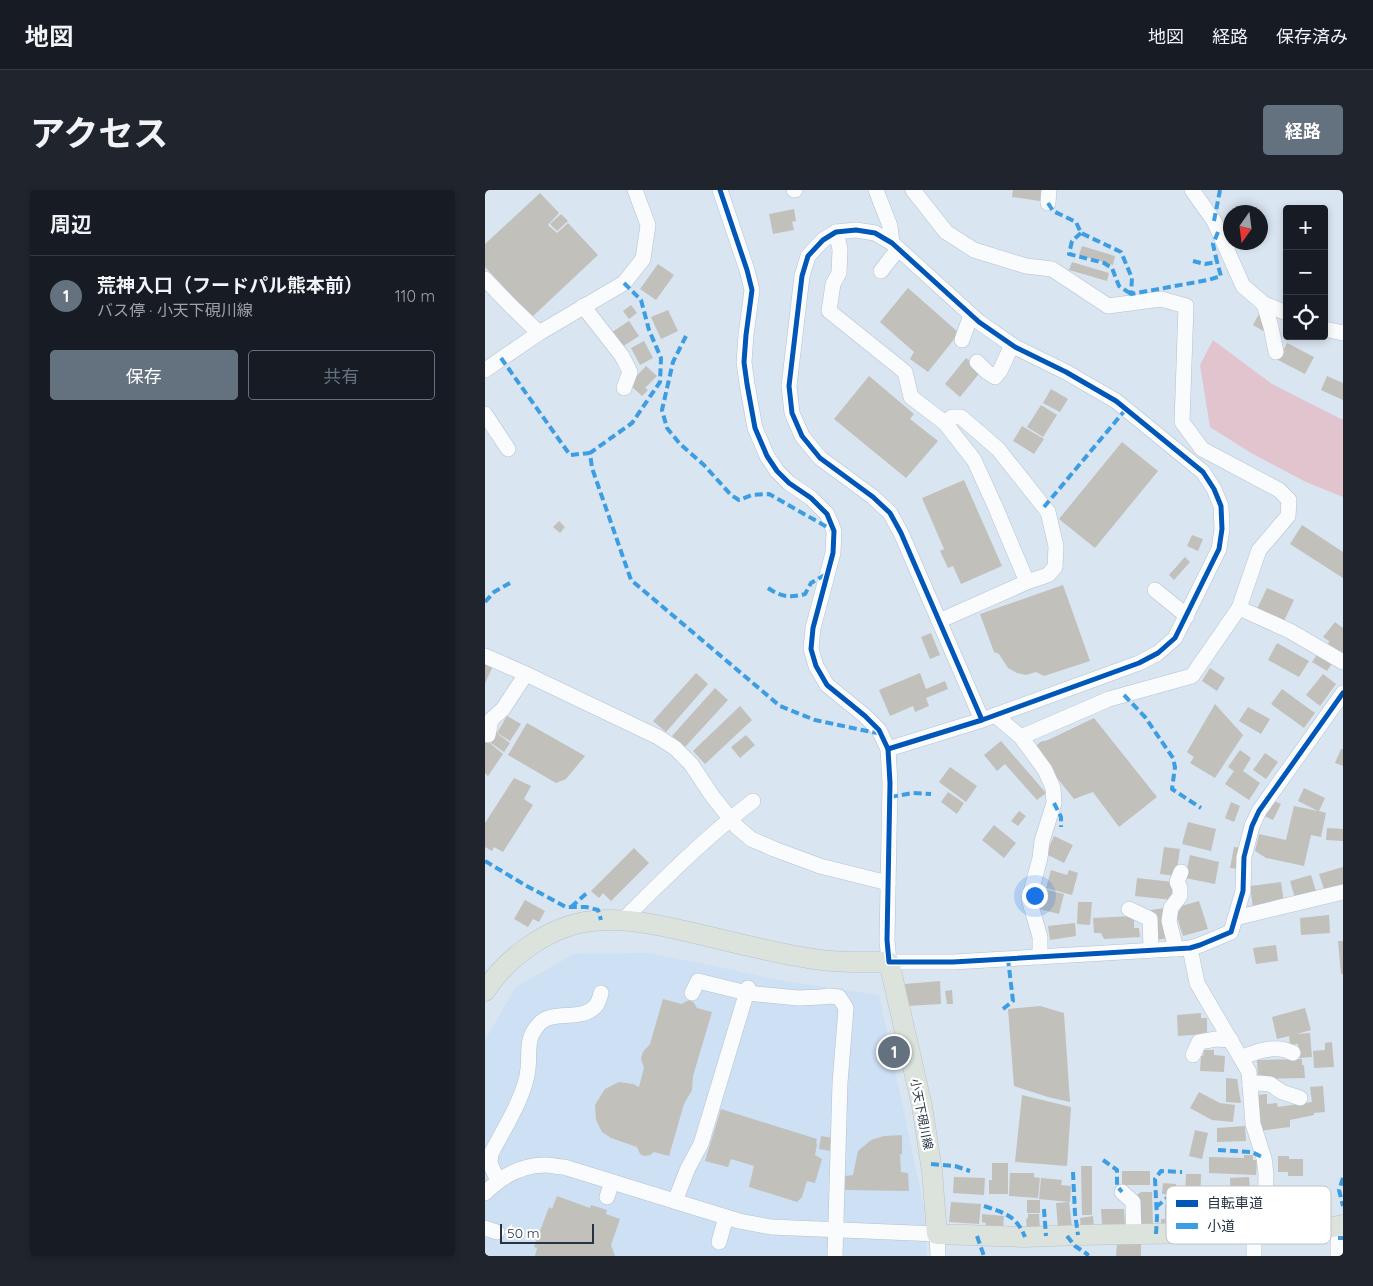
<!DOCTYPE html>
<html lang="ja">
<meta charset="utf-8">
<style>
:root{--surface:#171b24;--page:#20242c;--text:#f1f3f6;--muted:#9ea1a6;--line:#363941;--accent:#64717f}
body{margin:0;font-family:Quicksand,"Noto Sans JP",sans-serif;background:var(--page);color:var(--text)}
.controls{position:absolute;right:15px;top:15px;display:grid;overflow:hidden;border-radius:5px;box-shadow:0 2px 8px #0003}
.controls button{width:45px;height:45px;display:grid;place-items:center;padding:0;border:0;border-bottom:1px solid var(--line);background:var(--surface);color:var(--text);font:25px sans-serif}
.compass{position:absolute;left:738px;top:15px;width:45px;height:45px;border-radius:50%;background:var(--surface);box-shadow:0 2px 8px #0003;rotate:194deg}
.scale{position:absolute;left:15px;bottom:12px;width:94px;box-sizing:border-box;padding-left:5px;border:2px solid #253342;border-top:0;font-size:14px;line-height:18px;white-space:nowrap;color:#253342;-webkit-text-stroke:4px #fff;paint-order:stroke}
.you{position:absolute;left:549px;top:705px;width:18px;height:18px;margin:-12px;border:4px solid #fff;border-radius:50%;background:#1a73e8;box-shadow:0 0 0 8px #1a73e833}
.badge{display:grid;place-items:center;width:32px;height:32px;border-radius:50%;background:var(--accent);color:#fff;font-size:16px;font-weight:700}
.pin{position:absolute;translate:-50% -50%;border:2px solid #fff;box-shadow:0 1px 5px #0006}
.list{margin:0;padding:0;list-style:none}
h2{display:flex;justify-content:space-between;align-items:center;height:65px;margin:0;padding:0 20px;font-size:21px}
h2 small{font-size:16px;font-weight:400;color:var(--muted)}
.list li{display:grid;grid-template-columns:32px 1fr auto;gap:15px;align-items:center;box-sizing:border-box;height:80px;padding:0 20px;border-top:1px solid var(--line)}
.list b{display:block;font-size:19px;white-space:nowrap}
.list p{margin:0;font-size:16px;white-space:nowrap;color:var(--muted)}
.list em{font-size:16px;font-style:normal;color:var(--muted)}
.actions{display:flex;gap:10px;padding:15px 20px}
.actions a{flex:1;padding:11px 0;border:1px solid var(--accent);border-radius:5px;text-align:center;font-size:18px;color:var(--accent)}
.actions .main{background:var(--accent);color:#fff}
.icon{flex:none;width:28px;height:28px;fill:none;stroke:currentColor;stroke-width:2;stroke-linecap:round;stroke-linejoin:round}
.map{position:relative;flex:none;width:858px;height:1066px;overflow:hidden;border-radius:5px}
header{display:flex;align-items:center;gap:30px;box-sizing:border-box;height:70px;padding:0 25px;background:var(--surface);border-bottom:1px solid var(--line)}
header strong{font-size:24px}
nav{display:flex;gap:28px;margin-inline-start:auto;font-size:18px}
.intro{display:flex;align-items:center;justify-content:space-between;box-sizing:border-box;height:120px;padding:0 30px}
h1{margin:0;font-size:35px}
.button{padding:12px 22px;border-radius:5px;background:var(--accent);color:#fff;font-size:18px;font-weight:700}
main{display:flex;gap:30px;padding:0 30px}
aside{flex:1;background:var(--surface);border-radius:5px;box-shadow:0 2px 8px #0003}
.map>svg:first-child{display:block}
.built{fill:#cde0f4}
.green{fill:#e2c4ce}
.building{fill:#c2c0bb}
.lines{fill:none;stroke-linecap:round;stroke-linejoin:round}
.minor-casing{stroke:#b5c1ce;stroke-width:16}
.major-casing{stroke:#bac1c9;stroke-width:21}
.minor{stroke:#f9fbfd;stroke-width:15}
.major{stroke:#dce2dc;stroke-width:20}
.quiet{stroke:#3c9de3;stroke-width:4;stroke-dasharray:8 4;stroke-linecap:butt}
.cycleway-casing{stroke:#fff;stroke-width:8}
.cycleway{stroke:#0057b8;stroke-width:5}
.labels{text-anchor:middle;dominant-baseline:central;stroke-width:4.5;stroke-linejoin:round;paint-order:stroke}
.street-label{font-size:12px;fill:#253342;stroke:#fff}
.key{fill:#fff;stroke:#bec2c6;stroke-width:1}
.key-label{font-size:14px;fill:#253342}
</style>
<header>
<strong>地図</strong>
<nav><a>地図</a><a>経路</a><a>保存済み</a></nav>
</header>
<div class="intro"><h1>アクセス</h1><a class="button">経路</a></div>
<main>
<aside>
<h2>周辺<small></small></h2>
<ul class="list">
<li><span class="badge">1</span><div><b>荒神入口（フードパル熊本前）</b><p>バス停 · 小天下硯川線</p></div><em>110 m</em></li>
</ul>
<div class="actions"><a class="main">保存</a><a>共有</a></div>
</aside>
<div class="map">
<svg width="858" height="1066" viewBox="0 0 858 1066">
<rect width="100%" height="100%" fill="#d9e5f1"/>
<path class="built" d="M162,763L224,775L293,790L394,805L439,1017L442,1066H0V850L31,797L89,764Z"/>
<path class="green" d="M728,150L787,194L856,229H858V307L821,292L766,263L725,237L715,175Z"/>
<g class="building">
<path d="M528,0H556L555,11L527,7Z"/>
<path d="M55,3L74,23L63,35L72,43L83,33L113,65L47,127L0,77V54Z"/>
<path d="M309,19L311,31L307,32L309,40L288,44L284,24Z"/>
<path d="M76,24L83,31L72,41L65,34Z"/>
<path d="M597,56L630,66L628,75L594,65Z"/>
<path d="M587,72L624,83L622,91L584,80Z"/>
<path d="M173,74L189,85L171,110L155,99Z"/>
<path d="M423,98L474,143L443,182L425,169L429,162L395,132Z"/>
<path d="M146,115L152,123L144,129L138,121Z"/>
<path d="M183,120L193,141L176,149L166,127Z"/>
<path d="M774,124L784,129L778,141L768,135Z"/>
<path d="M144,131L154,146L134,159L124,144Z"/>
<path d="M159,151L168,168L155,175L146,158Z"/>
<path d="M802,153L829,167L820,184L793,170Z"/>
<path d="M481,168L497,180L475,207L460,194Z"/>
<path d="M161,176L172,186L160,198L163,200L157,206L144,194Z"/>
<path d="M384,186L429,224L425,229L453,251L421,288L349,229Z"/>
<path d="M842,186L858,193V210L836,200Z"/>
<path d="M566,199L583,209L575,222L558,213Z"/>
<path d="M556,215L572,225L558,247L542,237Z"/>
<path d="M537,236L559,249L549,264L528,251Z"/>
<path d="M637,252L673,281L610,358L574,329Z"/>
<path d="M479,290L517,376L476,394L468,376L463,378L455,361L459,359L437,308Z"/>
<path d="M74,331L80,337L75,343L68,337Z"/>
<path d="M817,335L858,362V388L805,354Z"/>
<path d="M707,345L718,349L713,361L702,356Z"/>
<path d="M700,367L705,372L689,390L684,385Z"/>
<path d="M578,395L605,471L559,486L551,482L541,485L532,483L523,478L514,464L509,462L495,424Z"/>
<path d="M782,398L809,410L798,433L771,421Z"/>
<path d="M850,432L858,438V468L843,456L844,451L838,447Z"/>
<path d="M446,443L455,465L445,469L436,447Z"/>
<path d="M792,453L824,471L814,487L783,470Z"/>
<path d="M833,463L848,472L842,481L827,472Z"/>
<path d="M0,472L8,476L0,493Z"/>
<path d="M725,478L740,488L732,501L717,491Z"/>
<path d="M211,483L223,494L181,542L168,531Z"/>
<path d="M435,483L441,499L460,491L463,499L441,508L444,516L430,522L428,516L405,526L394,500Z"/>
<path d="M838,484L851,494L835,516L821,505Z"/>
<path d="M230,498L243,510L200,557L187,546Z"/>
<path d="M797,499L830,523L819,538L786,514Z"/>
<path d="M730,514L758,545L730,588L705,573L709,567L702,562Z"/>
<path d="M255,516L267,530L220,574L208,561Z"/>
<path d="M763,517L785,529L776,544L754,531Z"/>
<path d="M22,526L36,534L25,551L12,543Z"/>
<path d="M609,528L672,607L634,637L608,602L589,609L549,559L555,552L563,550Z"/>
<path d="M42,533L100,566L81,589L71,593L23,565Z"/>
<path d="M10,542L25,553L19,562L3,551Z"/>
<path d="M261,545L270,555L255,568L246,557Z"/>
<path d="M0,549L18,564L3,586L0,583Z"/>
<path d="M516,551L561,603L552,610L520,574L512,581L499,565Z"/>
<path d="M856,559H858V576L850,573Z"/>
<path d="M755,560L766,568L758,581L775,593L764,610L740,594L749,581L743,577Z"/>
<path d="M780,563L793,572L781,589L768,580Z"/>
<path d="M465,577L492,596L481,612L454,592Z"/>
<path d="M29,588L46,596L39,609L48,615L18,662L9,657L7,661L0,657V633Z"/>
<path d="M819,598L840,608L834,621L841,623L836,647L826,645L819,676L781,668L770,661L774,644L801,650L809,616L833,621L813,611Z"/>
<path d="M463,602L479,613L472,624L456,612Z"/>
<path d="M787,610L796,614L788,630L779,626Z"/>
<path d="M746,612L755,616L749,632L740,628Z"/>
<path d="M534,621L541,626L533,636L526,631Z"/>
<path d="M703,632L731,639L726,661L697,654Z"/>
<path d="M509,635L531,653L519,668L497,650Z"/>
<path d="M842,638L858,639V651L841,650Z"/>
<path d="M569,646L588,655L579,673L561,664Z"/>
<path d="M679,657L695,659L691,686L675,684Z"/>
<path d="M749,657L758,658L754,679L745,678Z"/>
<path d="M149,658L164,673L126,711L118,703L114,708L106,701Z"/>
<path d="M705,665L734,672L730,694L700,688Z"/>
<path d="M858,677V696L840,702L834,684Z"/>
<path d="M566,680L582,685L584,680L593,683L587,705L561,698Z"/>
<path d="M826,685L831,701L810,708L805,691Z"/>
<path d="M652,688L688,692L687,710L650,706Z"/>
<path d="M796,692L799,713L768,718L765,696Z"/>
<path d="M555,698L579,704L574,724L550,718Z"/>
<path d="M40,710L60,721L54,732L48,729L43,737L29,729Z"/>
<path d="M714,711L723,739L698,746L689,718Z"/>
<path d="M593,712H607L605,735L592,734Z"/>
<path d="M679,718L684,748L671,750L666,720Z"/>
<path d="M844,725L845,743L816,745L815,728Z"/>
<path d="M649,726V738H654L655,747L619,749L616,743H609L608,728Z"/>
<path d="M590,733L591,746L565,750L563,736Z"/>
<path d="M853,751H858V784H856Z"/>
<path d="M791,755L793,771L771,774L768,758Z"/>
<path d="M455,791L456,814L421,816L420,794Z"/>
<path d="M467,800L468,814H462L460,801Z"/>
<path d="M178,809L197,814L200,812L205,810L209,813L212,818L227,822L208,886L207,900L199,914L184,966L169,962L165,965L159,966L155,964L152,957L126,948L117,942L111,930L110,915L120,899L134,892L148,894L154,897L159,878L156,869L158,862L165,854Z"/>
<path d="M555,816L579,823L585,912L563,907L529,896L523,819Z"/>
<path d="M820,818L826,840L812,844L825,843L827,867L814,868L813,854L805,855L804,846L792,849L787,827Z"/>
<path d="M716,823V828H722V844L693,846L692,825Z"/>
<path d="M847,852L849,877L829,878L828,861L840,860V853Z"/>
<path d="M719,860H729V865L740,866L739,882L715,881L716,866H718Z"/>
<path d="M817,869V875H819L820,888L773,889L772,870Z"/>
<path d="M741,888L752,889L756,913L741,912Z"/>
<path d="M838,896L840,922L829,923V925L805,930V937L774,941L772,905L782,904V914L792,913L793,917L827,912L825,897Z"/>
<path d="M714,902L735,913L750,915L748,932L727,930L705,918Z"/>
<path d="M537,905L586,917L582,976L530,972Z"/>
<path d="M236,919L332,949L331,953L332,954L330,965L337,969L330,993L322,991L317,1007L312,1012L264,997L269,976L246,969L243,977L220,971Z"/>
<path d="M760,936L761,951L732,952V938Z"/>
<path d="M710,940L723,943L717,969L704,966Z"/>
<path d="M417,945V964H415L416,982L423,983L424,1001L360,1000V986L368,985L373,961L386,950L399,946Z"/>
<path d="M336,946L348,948L346,961L334,959Z"/>
<path d="M759,965H768V970H772L771,985L724,983V967L759,968Z"/>
<path d="M793,966H804V969H818V986H803V982H793Z"/>
<path d="M507,973H523V1004H504V990H507Z"/>
<path d="M596,976H607V1025H597Z"/>
<rect x="637" y="981" width="28" height="14"/>
<path d="M525,983H549V987L555,988L553,1008L524,1006Z"/>
<path d="M701,984H716L715,1019H705L706,1007H700Z"/>
<path d="M469,987L500,988L499,1005L468,1003Z"/>
<path d="M764,987L765,998L758,999V1002H771V1017H746L745,988Z"/>
<path d="M556,988L577,990L576,995L586,996L585,1012L554,1009Z"/>
<path d="M678,993L691,994L690,1004H677Z"/>
<path d="M656,1002H667L668,1037H653L652,1005Z"/>
<path d="M72,1006L105,1018L106,1015L122,1020L121,1024L135,1029L126,1055L130,1066H50L52,1058L49,1057L64,1017L67,1019Z"/>
<rect x="542" y="1010" width="13" height="13"/>
<path d="M466,1012L496,1014L494,1034L464,1032Z"/>
<path d="M584,1012L587,1037L573,1038L571,1013Z"/>
<path d="M680,1015L704,1016V1035H676V1029H680Z"/>
<path d="M616,1019H639L640,1034L617,1035Z"/>
<path d="M497,1024L519,1026L518,1038L500,1036L501,1033L497,1032Z"/>
<path d="M543,1024H554L555,1040H542L541,1029L543,1028Z"/>
<path d="M608,1026L609,1037L596,1039L595,1028Z"/>
<path d="M632,1053L656,1054V1066H631Z"/>
</g>
<g class="lines">
<g class="minor-casing">
<g id="minor">
<path d="M235,0L262,80L267,100L261,145L259,172L262,194L270,238L282,266L292,281L304,293L326,308L342,324L349,341L348,363L328,438L326,459L331,476L342,495L380,526L394,540L403,559L405,593L402,750L404,772H468L705,758L715,755L746,742L758,701L759,667L767,636L774,621L858,503"/>
<path d="M309,0H310"/>
<path d="M391,0L405,36L407,53"/>
<path d="M428,0L461,42L489,60L541,76L567,79L623,116L676,109L701,116L697,232L717,259L794,300L804,310L803,326L774,360L754,418L707,486L624,509L536,547"/>
<path d="M707,0L729,31L758,96L779,114L802,123"/>
<path d="M563,13L564,0"/>
<path d="M351,42L355,59L354,83L348,94L344,121L420,182L426,207L460,233L489,270L510,316L542,392L454,431"/>
<path d="M396,81L413,59"/>
<path d="M0,89L25,115L54,143"/>
<path d="M779,114L786,137L791,162"/>
<path d="M98,116L137,166L145,182L139,198"/>
<path d="M839,139L858,143"/>
<path d="M477,150L486,125"/>
<path d="M492,172L502,182L510,187L515,181L527,155"/>
<path d="M0,180L54,143L139,93L158,69L163,35L150,0"/>
<path d="M0,224L23,259"/>
<path d="M460,233L467,227H476L513,259L563,322L571,356L570,377L563,385L542,392"/>
<path d="M670,400L702,426"/>
<path d="M754,418L805,441L858,472"/>
<path d="M0,466L41,484L173,547L190,558L206,574L228,607L252,637L266,649L289,659L335,676L403,693"/>
<path d="M510,525L536,547L560,580L568,598L569,613L557,651L555,668L544,709L555,747V767"/>
<path d="M3,545L6,530L18,519L41,484"/>
<path d="M403,559L497,530L416,343L405,323L388,307L335,268L317,246L307,223L304,196L317,86L323,66L338,50L351,42L371,40L390,43L407,53L494,132L530,157L581,182L631,211L718,282L729,299L736,316L737,339L734,359L690,448L673,463L654,473L497,530"/>
<path d="M644,719L665,729L666,760"/>
<path d="M750,728L858,702"/>
<path d="M137,731C179,689 221,647 268,611"/>
<path d="M705,758L712,793L764,882L768,934L779,968L781,984L780,1041"/>
<path d="M691,759L684,731L686,718L695,706V698L692,692L696,682"/>
<path d="M207,803L213,791L262,803L313,808L336,807L344,806L354,807L361,818L355,893L350,1066"/>
<path d="M708,865L714,852L731,849L746,850"/>
<path d="M756,868C772,861 791,854 808,863"/>
<path d="M765,895L774,893L785,894L797,902L815,908"/>
<path d="M13,991L5,973L6,964C19,938 40,907 43,879C45,861 40,848 55,833C69,819 99,833 112,814C114,811 115,807 116,803"/>
<path d="M637,1002L648,1012L649,1044"/>
<path d="M0,1003C16,987 36,975 60,975C66,975 73,977 79,977L254,1031L286,1037L452,1044L453,1066"/>
<path d="M122,1007L127,992"/>
<path d="M190,1011L203,978L216,954L263,798"/>
<path d="M0,1038L12,1042"/>
<path d="M234,1052L241,1027"/>
<path d="M769,1066V1042"/>
<path d="M853,1066V1036"/>
</g>
</g>
<g class="major-casing">
<path id="major" d="M0,801C23,766 66,735 108,731C136,728 164,733 191,739C233,748 275,760 317,767C346,773 375,772 404,772L437,916L447,981L452,1044L539,1047L595,1045L824,1041L858,1035"/>
</g>
<use href="#minor" class="minor"/>
<use href="#major" class="major"/>
<g class="quiet">
<path d="M563,13L568,21L591,32L596,43L636,62L647,88L646,104L723,90L736,86L732,72"/>
<path d="M729,31L735,0"/>
<path d="M596,43L587,51L584,64L619,73L627,78L634,96L646,104"/>
<path d="M708,71L720,74L732,72L728,54L733,42"/>
<path d="M139,93L156,110L164,140L176,168L175,192L147,233L105,263L107,278L146,390L295,516L330,530L396,544"/>
<path d="M201,146L188,172L177,220L182,238L195,254L219,275L246,305L254,310L267,305L284,304L349,341"/>
<path d="M16,168L85,265L105,263"/>
<path d="M559,317L641,219"/>
<path d="M283,398C296,407 305,408 320,404L326,393L343,383"/>
<path d="M0,412L9,402L25,393"/>
<path d="M639,505L660,527L688,568L690,577L687,599L716,618"/>
<path d="M405,607L428,603L446,604"/>
<path d="M569,613L576,627V637"/>
<path d="M0,671L40,695L81,717H101L113,720L116,730"/>
<path d="M86,717L102,703"/>
<path d="M518,819L528,811L523,769"/>
<path d="M733,960L767,962L779,968"/>
<path d="M618,970L632,980V996L637,1002"/>
<path d="M446,974L470,976L485,981"/>
<path d="M588,982L590,1024L593,1045"/>
<path d="M858,988L854,1000L858,1016"/>
<path d="M499,1016C519,1023 531,1025 540,1047"/>
<path d="M671,1017L682,1008H694"/>
<path d="M559,1019L561,1046"/>
<path d="M736,1043L739,1028L742,1021L741,1002"/>
<path d="M671,1044L672,1027L670,989L676,981L697,982"/>
<path d="M492,1046L499,1066"/>
<path d="M582,1046L590,1056L602,1064L603,1066"/>
<path d="M853,1048H858"/>
</g>
<g class="cycleway-casing">
<g id="cycleway">
<path d="M235,0L262,80L267,100L261,145L259,172L262,194L270,238L282,266L292,281L304,293L326,308L342,324L349,341L348,363L328,438L326,459L331,476L342,495L380,526L394,540L403,559L405,593L402,750L404,772H468L705,758L715,755L746,742L758,701L759,667L767,636L774,621L858,503"/>
<path d="M403,559L497,530L416,343L405,323L388,307L335,268L317,246L307,223L304,196L317,86L323,66L338,50L351,42L371,40L390,43L407,53L494,132L530,157L581,182L631,211L718,282L729,299L736,316L737,339L734,359L690,448L673,463L654,473L497,530"/>
</g>
</g>
<use href="#cycleway" class="cycleway"/>
</g>
<g class="labels">
<g class="street-label">
<text transform="translate(437 924) rotate(79)">小天下硯川線</text>
</g>
</g>
<rect x="681" y="996" width="165" height="58" rx="8" class="key"/>
<rect x="691" y="1010" width="22" height="7" fill="#0057b8"/>
<rect x="691" y="1033" width="22" height="6" fill="#3c9de3"/>
<g class="key-label">
<text x="722" y="1018">自転車道</text>
<text x="722" y="1041">小道</text>
</g>
</svg>
<div class="controls">
<button>+</button>
<button>−</button>
<button><svg class="icon" aria-label="locate" viewBox="0 0 24 24"><circle cx="12" cy="12" r="6"/><path d="M12 2v4M12 18v4M2 12h4M18 12h4"/></svg></button>
</div>
<svg class="compass" viewBox="-18 -18 36 36"><path d="M0-13l5 13h-10z" fill="#e53935"/><path d="M0 13l5-13h-10z" fill="#9ea1a6"/></svg>
<div class="scale">50 m</div>
<div class="you"></div>
<div class="pin badge" style="left:409px;top:862px">1</div>
</div>
</main>
